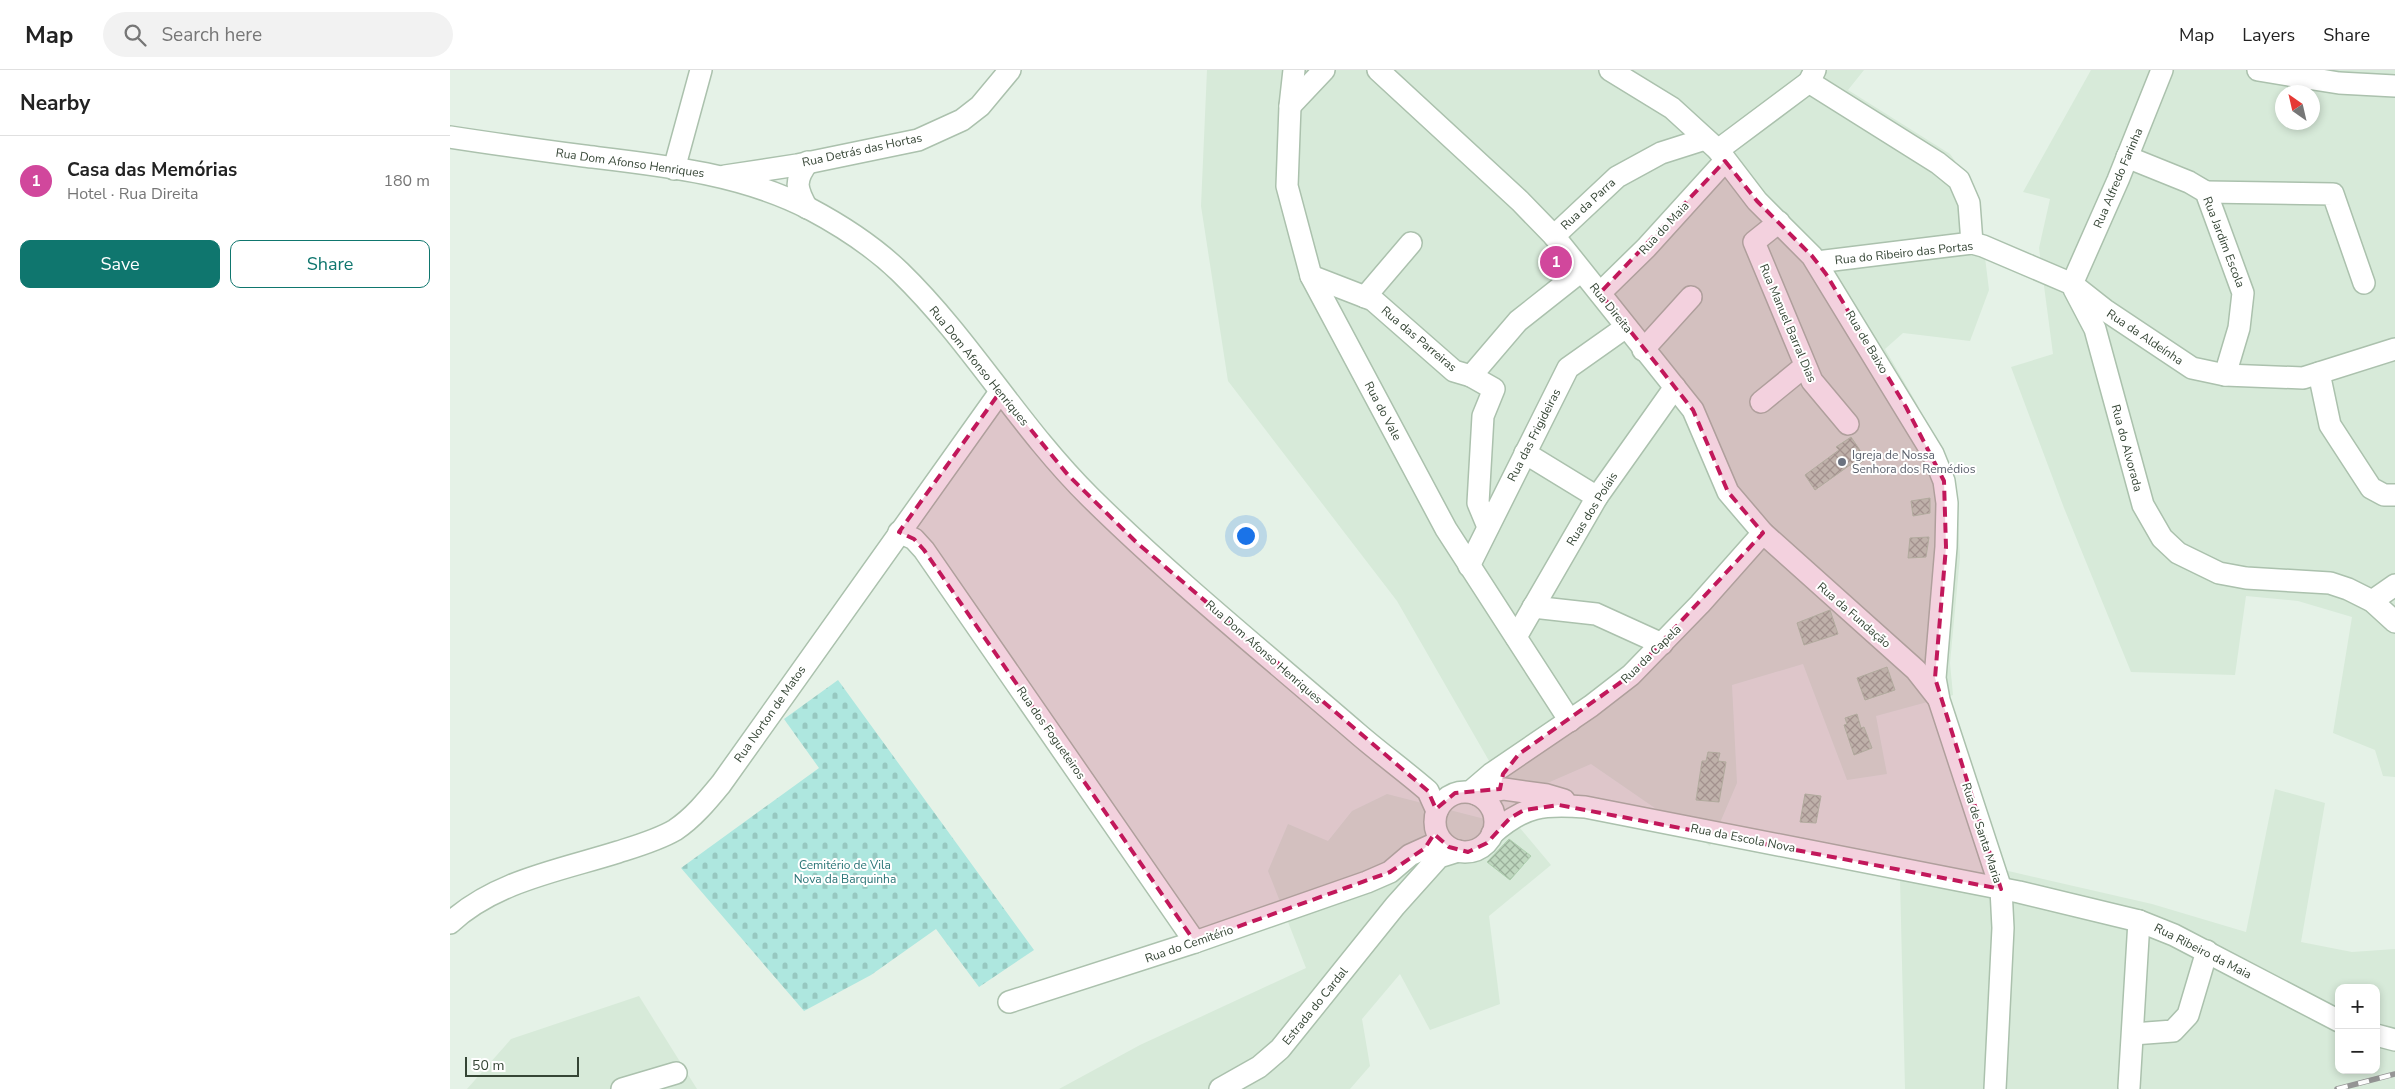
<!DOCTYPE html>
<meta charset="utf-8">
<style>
:root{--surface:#fff;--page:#f2f2f2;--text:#222;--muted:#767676;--line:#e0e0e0;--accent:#0f766e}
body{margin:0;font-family:"Nunito Sans",sans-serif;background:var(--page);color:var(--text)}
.controls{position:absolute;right:15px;bottom:15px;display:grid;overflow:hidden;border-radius:10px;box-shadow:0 2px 8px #0003}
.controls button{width:45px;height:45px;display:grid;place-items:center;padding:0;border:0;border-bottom:1px solid var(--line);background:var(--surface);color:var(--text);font:25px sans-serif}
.compass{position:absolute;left:1825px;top:15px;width:45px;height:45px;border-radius:50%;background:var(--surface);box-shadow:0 2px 8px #0003;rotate:326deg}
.scale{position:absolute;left:15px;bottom:12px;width:114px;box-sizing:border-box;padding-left:5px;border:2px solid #354535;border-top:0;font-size:14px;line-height:18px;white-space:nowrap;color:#354535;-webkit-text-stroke:4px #fff;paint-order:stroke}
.you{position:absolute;left:795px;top:465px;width:18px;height:18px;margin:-12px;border:4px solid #fff;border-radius:50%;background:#1a73e8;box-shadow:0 0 0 8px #1a73e833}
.badge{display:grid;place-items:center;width:32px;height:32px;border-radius:50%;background:var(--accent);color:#fff;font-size:16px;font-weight:700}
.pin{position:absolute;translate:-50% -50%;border:2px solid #fff;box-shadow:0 1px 5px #0006}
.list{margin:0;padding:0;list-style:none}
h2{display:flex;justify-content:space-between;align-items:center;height:65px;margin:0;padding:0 20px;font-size:21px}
h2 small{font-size:16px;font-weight:400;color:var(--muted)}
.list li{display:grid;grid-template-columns:32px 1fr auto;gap:15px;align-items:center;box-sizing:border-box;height:90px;padding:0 20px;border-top:1px solid var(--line)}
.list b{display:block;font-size:19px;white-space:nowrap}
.list p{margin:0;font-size:16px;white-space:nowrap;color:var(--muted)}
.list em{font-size:16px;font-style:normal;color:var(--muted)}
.actions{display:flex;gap:10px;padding:15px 20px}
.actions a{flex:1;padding:11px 0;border:1px solid var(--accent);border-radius:10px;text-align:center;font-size:18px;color:var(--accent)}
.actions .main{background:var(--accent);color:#fff}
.icon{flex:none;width:28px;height:28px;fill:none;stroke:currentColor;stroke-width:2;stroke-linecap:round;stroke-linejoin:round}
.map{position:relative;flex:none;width:1945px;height:1019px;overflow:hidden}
header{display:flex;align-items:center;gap:30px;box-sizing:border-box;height:70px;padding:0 25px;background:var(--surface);border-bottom:1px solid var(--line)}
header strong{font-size:24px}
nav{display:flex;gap:28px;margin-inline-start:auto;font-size:18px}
.search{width:350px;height:45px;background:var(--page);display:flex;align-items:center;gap:12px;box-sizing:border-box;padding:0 18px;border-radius:28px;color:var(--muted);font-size:19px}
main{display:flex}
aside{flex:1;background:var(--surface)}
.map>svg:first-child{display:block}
.residential{fill:#d7ead9;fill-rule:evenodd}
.cemetery{fill:url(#cemetery-stones)}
.building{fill:url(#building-cross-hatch);stroke:#aecfaf}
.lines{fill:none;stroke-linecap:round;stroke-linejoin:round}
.minor-casing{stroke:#abc1ad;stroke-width:24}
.minor{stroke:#fff;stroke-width:21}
.rail-casing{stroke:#959595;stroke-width:5.5}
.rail{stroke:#fff;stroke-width:4;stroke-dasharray:11;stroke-linecap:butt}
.marked{fill:#c2185b;fill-opacity:0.2;stroke:#c2185b;stroke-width:4;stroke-dasharray:10 6;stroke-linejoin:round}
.worship-dot{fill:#6b7280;stroke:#fff;stroke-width:2}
.labels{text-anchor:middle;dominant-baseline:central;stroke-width:4;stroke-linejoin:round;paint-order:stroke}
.street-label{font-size:12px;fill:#354535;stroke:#fff}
.worship-label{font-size:12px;fill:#5b616d;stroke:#fff;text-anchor:start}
.park-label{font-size:12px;fill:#297476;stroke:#fff}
</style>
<header>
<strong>Map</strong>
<div class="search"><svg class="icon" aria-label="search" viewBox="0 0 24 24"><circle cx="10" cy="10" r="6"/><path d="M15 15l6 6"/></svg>Search here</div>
<nav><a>Map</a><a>Layers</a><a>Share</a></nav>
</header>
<main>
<aside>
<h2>Nearby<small></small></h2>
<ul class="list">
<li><span class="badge" style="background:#d1479c">1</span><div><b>Casa das Memórias</b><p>Hotel · Rua Direita</p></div><em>180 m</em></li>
</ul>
<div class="actions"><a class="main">Save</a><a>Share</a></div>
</aside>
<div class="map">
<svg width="1945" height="1019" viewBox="0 0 1945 1019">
<defs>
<pattern id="cemetery-stones" width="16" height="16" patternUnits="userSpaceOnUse" patternTransform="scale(1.25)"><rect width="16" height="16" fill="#aee7df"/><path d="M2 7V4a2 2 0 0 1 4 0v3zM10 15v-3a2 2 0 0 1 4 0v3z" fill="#96c8c0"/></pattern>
<pattern id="building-cross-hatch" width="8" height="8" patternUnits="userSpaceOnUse" patternTransform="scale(1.25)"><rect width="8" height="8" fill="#bed7be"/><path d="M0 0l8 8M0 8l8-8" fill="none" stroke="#9bb09b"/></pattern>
</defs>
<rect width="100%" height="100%" fill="#e5f2e7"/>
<g class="residential">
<path d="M757,0H1414L1398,20L1500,84L1527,122L1539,220L1520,271L1453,263L1435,279L1467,334L1506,417L1510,487L1500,593L1503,625L1426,646L1437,704L1397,710L1353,594L1282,615L1287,713L1260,776L1141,694L1061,729L947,531L778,311L751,136Z"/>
<path d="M1641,0H1945V707L1933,706L1925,680L1883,663L1902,547L1848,531L1796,526L1785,605L1681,602L1614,438L1561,297L1603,284L1589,178L1600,129L1573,122ZM1832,22H1862V52H1832Z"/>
<path d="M1825,719L1875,733L1851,872L1902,882L1945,879V1019H1455L1450,809L1554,800L1702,834L1796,862ZM1889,918H1926V1000H1889Z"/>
<path d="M937,724L1070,758L1101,795L1039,846L1050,934L980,960L950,904L912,949L920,996L900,1019H609L690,975L856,898L818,801L838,754L878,771L902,741Z"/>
<path d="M189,926L247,1019H17L61,969Z"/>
</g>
<path class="cemetery" d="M388,610L584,880L529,917L486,859L421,905L354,941L231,798L369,698L334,649Z"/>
<g class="building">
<path d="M1401,367L1416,389L1402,399L1400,395L1365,420L1355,405L1389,380L1386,377Z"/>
<path d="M1480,428V443L1463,446L1461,431Z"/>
<path d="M1479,467L1476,487L1458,488L1460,468Z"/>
<path d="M1380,540L1388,564L1354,575L1347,553Z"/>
<path d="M1437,597L1445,620L1415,630L1407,608Z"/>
<path d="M1407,644L1411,658L1414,657L1422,678L1404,685L1394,655L1397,654L1395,648Z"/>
<path d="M1258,682L1270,683L1268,691L1276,692L1269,732L1246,730L1252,691H1256Z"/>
<path d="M1355,724L1371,726L1366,753L1350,752Z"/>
<path d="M1059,769L1081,786L1060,810L1037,792Z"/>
</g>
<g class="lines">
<g class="minor-casing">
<g id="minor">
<path d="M844,0L840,36L837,116L861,206L996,459L1120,651"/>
<path d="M928,0L1070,131L1104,166L1243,340L1278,422L1313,463L1466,600L1488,628"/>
<path d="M1160,0L1222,38L1268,80L1307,131L1362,186L1483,384L1494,411L1497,433L1496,477L1485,608L1489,630L1551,819L1553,858L1545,1019"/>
<path d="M1808,0L1889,13L1945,16"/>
<path d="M1359,12L1488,93L1509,110L1519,133L1522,173"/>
<path d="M840,36L874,0"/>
<path d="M0,67C45,74 89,80 134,86C209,95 291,103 360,139C392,156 423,176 450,202C521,271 570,358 640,427C724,510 817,585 907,663C930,683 955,701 978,721L987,741"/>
<path d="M1268,80L1359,12L1365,0"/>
<path d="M1677,87L1739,112L1756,122L1793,223L1789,258L1775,305"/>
<path d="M224,99L251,0"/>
<path d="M275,106L347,95L468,70L512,50L530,36L560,0"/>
<path d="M1756,122L1883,124L1914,213"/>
<path d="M357,138C346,118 344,111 358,92"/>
<path d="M1329,152L1304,172L1362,311L1398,354"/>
<path d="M1104,166L1167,107L1211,83L1255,69"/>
<path d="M1367,192L1522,173L1533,176L1622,214L1655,240L1742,298L1775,305L1853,308L1945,279"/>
<path d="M861,206L923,230L1004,301L1021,306L1068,251L1130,202"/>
<path d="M1622,214L1668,110L1712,0"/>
<path d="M1624,219L1645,259L1693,435L1712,468L1728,483L1769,503L1796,508L1880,513L1898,519L1922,531L1945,552"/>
<path d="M1150,223L1196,178L1275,91"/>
<path d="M915,227L961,173"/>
<path d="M1193,280L1241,227"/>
<path d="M1869,303L1880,355L1921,418L1934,425H1945"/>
<path d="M1021,306L1044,319L1033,346L1028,433L1038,457"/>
<path d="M1311,332L1355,296"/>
<path d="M1075,383L1147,427"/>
<path d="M449,462L464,469L474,480L745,872"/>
<path d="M1019,496L1118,298L1176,257"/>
<path d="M1922,531L1945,515"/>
<path d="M1083,537L1146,544L1212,574"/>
<path d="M1066,567L1147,427L1225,317"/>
<path d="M1020,722L1041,704L1141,636L1181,605L1250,534L1313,463"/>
<circle cx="1015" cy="752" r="30"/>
<path d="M1026,724L1054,719L1097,725L1114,730"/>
<path d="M1042,764C1075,735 1093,734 1135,737L1569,822L1689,851L1724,865L1889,951"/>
<path d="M0,853C45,811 111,800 168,782C187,776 208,770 225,760C243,748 257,731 271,714L550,322"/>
<path d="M559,932L745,872L917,812L940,802L960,785L991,771"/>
<path d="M1683,964L1723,961L1738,945L1757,881"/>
<path d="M1926,965L1945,970"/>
<path d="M1679,1017L1689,851"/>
<path d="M172,1019L226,1003"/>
<path d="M770,1019L809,997L830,979L945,836L989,787L1008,781"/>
</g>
</g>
<use href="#minor" class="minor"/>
<g class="rail-casing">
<path id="rail" d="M1887,1019L1945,1004"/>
</g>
<use href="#rail" class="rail"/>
</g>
<path class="marked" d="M1275,91L1307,131L1362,186L1376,204L1456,337L1494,411L1496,477L1485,608L1551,819L1109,735L1074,740L1060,748L1037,773L1018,782L999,777L984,764L975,778L940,802L745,872L474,480L464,469L449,462L550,322L618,405L686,472L978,721L986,739L1005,723L1050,719L1053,704L1069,684L1181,605L1313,463L1278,422L1243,340L1150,223Z"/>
<circle class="worship-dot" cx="1392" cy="392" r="5"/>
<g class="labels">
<g class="street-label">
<text transform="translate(412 80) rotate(-12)">Rua Detrás das Hortas</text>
<text transform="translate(180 93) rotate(8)">Rua Dom Afonso Henriques</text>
<text transform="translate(1668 108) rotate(-67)">Rua Alfredo Farinha</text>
<text transform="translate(1138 134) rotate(-43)">Rua da Parra</text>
<text transform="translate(1214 158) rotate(-47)">Rua do Maia</text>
<text transform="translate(1774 172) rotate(69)">Rua Jardim Escola</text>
<text transform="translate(1454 183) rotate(-6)">Rua do Ribeiro das Portas</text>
<text transform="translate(1161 238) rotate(51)">Rua Direita</text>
<text transform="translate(1338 253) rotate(67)">Rua Manuel Barral Dias</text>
<text transform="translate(1695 267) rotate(34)">Rua da Aldeínha</text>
<text transform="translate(969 269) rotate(40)">Rua das Parreiras</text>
<text transform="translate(1417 272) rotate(59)">Rua de Baixo</text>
<text transform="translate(529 296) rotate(51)">Rua Dom Afonso Henriques</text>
<text transform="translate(933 341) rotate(62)">Rua do Vale</text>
<text transform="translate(1084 365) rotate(-63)">Rua das Frigideiras</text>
<text transform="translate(1677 378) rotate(75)">Rua do Alvorada</text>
<text transform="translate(1142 439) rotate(-58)">Ruas dos Poíais</text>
<text transform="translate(1404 545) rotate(41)">Rua da Fundação</text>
<text transform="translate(814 582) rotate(41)">Rua Dom Afonso Henriques</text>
<text transform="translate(1201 584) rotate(-44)">Rua da Capela</text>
<text transform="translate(320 644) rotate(-55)">Rua Norton de Matos</text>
<text transform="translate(601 663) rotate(55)">Rua dos Fogueteiros</text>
<text transform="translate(1532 763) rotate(72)">Rua de Santa Maria</text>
<text transform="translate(1293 768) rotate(11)">Rua da Escola Nova</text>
<text transform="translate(739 874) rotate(-19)">Rua do Cemitério</text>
<text transform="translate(1753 881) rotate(27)">Rua Ribeiro da Maia</text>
<text transform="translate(865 936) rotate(-51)">Estrada do Cardal</text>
</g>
<g class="worship-label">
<text x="1402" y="385">Igreja de Nossa<tspan x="1402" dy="14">Senhora dos Remédios</tspan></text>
</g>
<g class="park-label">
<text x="395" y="795">Cemitério de Vila<tspan x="395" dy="14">Nova da Barquinha</tspan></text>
</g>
</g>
</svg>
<div class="controls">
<button>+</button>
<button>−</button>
</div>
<svg class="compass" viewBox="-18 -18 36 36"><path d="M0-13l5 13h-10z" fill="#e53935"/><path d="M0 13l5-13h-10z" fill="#767676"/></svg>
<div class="scale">50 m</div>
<div class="you"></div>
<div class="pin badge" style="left:1106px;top:192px;background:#d1479c">1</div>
</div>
</main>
